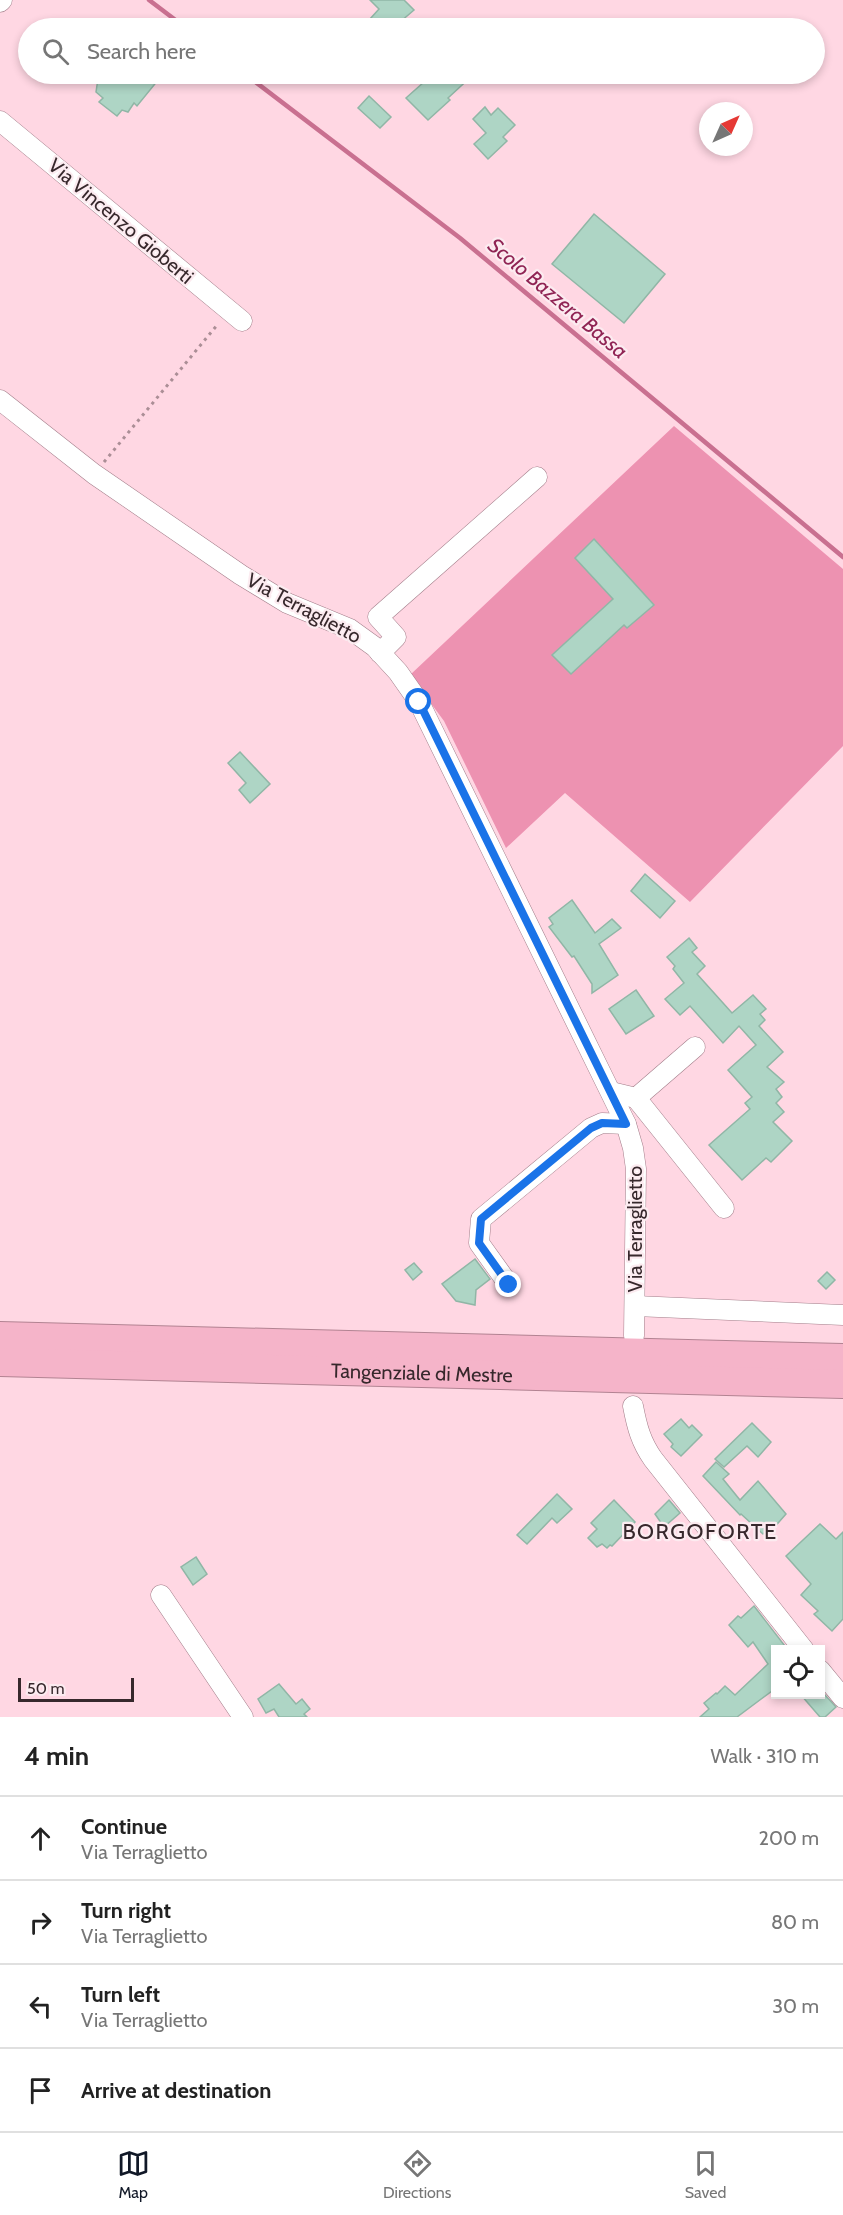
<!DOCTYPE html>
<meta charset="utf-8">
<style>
:root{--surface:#fff;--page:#f2f2f2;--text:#222;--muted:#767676;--line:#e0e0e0;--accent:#111827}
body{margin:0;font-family:Cabin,sans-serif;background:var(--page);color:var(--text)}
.controls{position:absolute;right:18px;bottom:18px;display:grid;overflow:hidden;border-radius:0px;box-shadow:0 3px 9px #0003}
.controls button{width:54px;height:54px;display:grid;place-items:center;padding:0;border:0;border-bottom:2px solid var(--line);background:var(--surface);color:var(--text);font:30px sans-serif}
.compass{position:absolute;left:699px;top:102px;width:54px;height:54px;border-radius:50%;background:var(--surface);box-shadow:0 3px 9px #0003;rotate:45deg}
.scale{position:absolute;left:18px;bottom:15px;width:116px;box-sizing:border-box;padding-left:6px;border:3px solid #37282c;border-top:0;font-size:16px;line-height:21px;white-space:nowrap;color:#37282c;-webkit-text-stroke:4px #fcebf0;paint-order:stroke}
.stop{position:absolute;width:18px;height:18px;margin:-14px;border:4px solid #1a73e8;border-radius:50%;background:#fff}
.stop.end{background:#1a73e8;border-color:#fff;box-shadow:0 2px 6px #0008}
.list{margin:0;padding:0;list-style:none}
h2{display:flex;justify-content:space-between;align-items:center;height:78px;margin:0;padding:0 24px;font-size:26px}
h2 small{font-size:20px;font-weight:400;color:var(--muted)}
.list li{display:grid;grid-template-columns:39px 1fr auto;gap:18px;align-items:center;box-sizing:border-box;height:84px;padding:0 24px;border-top:2px solid var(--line)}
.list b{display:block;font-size:22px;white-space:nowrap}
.list p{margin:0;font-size:20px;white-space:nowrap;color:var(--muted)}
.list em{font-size:20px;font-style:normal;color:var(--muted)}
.icon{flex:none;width:33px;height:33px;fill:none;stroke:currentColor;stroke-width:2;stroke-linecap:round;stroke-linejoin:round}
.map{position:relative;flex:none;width:843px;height:1717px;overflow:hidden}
.search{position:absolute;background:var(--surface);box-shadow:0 3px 9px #0003;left:18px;right:18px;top:18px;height:66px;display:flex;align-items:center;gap:15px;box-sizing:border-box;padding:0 21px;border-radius:33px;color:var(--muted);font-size:22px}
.sheet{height:414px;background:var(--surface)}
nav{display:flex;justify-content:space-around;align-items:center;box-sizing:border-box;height:84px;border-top:2px solid var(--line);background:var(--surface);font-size:16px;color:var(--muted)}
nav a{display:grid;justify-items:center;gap:3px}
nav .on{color:var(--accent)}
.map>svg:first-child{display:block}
.green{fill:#ed92b1}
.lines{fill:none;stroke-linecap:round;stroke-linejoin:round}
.stream{stroke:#c97090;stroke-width:4.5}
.building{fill:#aed5c5;stroke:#90b6a6;stroke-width:1.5}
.minor-casing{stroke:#a37e8a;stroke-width:21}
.highway-casing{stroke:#b28392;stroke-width:30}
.path{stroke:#ab8e96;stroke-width:3;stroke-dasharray:3 4.5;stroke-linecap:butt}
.minor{stroke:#fff;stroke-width:20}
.highway{stroke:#f5b4c9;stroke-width:28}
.route{stroke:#1a73e8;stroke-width:8}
.labels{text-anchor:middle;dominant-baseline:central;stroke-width:4.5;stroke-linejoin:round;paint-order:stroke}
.street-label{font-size:20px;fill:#37282c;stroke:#fcebf0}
.water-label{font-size:21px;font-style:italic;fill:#902454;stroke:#fcebf0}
.quarter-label{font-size:22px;letter-spacing:1.5px;fill:#37282c;stroke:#fcebf0}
</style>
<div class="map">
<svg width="843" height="1717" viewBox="0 0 843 1717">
<rect width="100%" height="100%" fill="#ffd7e3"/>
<path class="green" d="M674,426L843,569V746L690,902L565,793L506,848L444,721L410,675Z"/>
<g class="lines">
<g class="stream">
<path d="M149,0L186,28"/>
<path d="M245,74L460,238L843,557"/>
</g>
</g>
<g class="building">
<path d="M370,0H404L414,10L393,28H380L370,19L379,9Z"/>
<path d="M104,74H163L137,106L134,103L128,112L122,110L117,116L99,102L103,98L96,92L98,79Z"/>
<path d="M433,74H474L448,98L450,100L428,120L406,98Z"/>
<path d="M369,96L391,117L380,128L358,108Z"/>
<path d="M485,107L491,115L498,108L515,125L503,137L507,141L488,159L474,144L486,133L473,119Z"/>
<path d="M594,214L665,274L624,323L552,264Z"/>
<path d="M594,539L654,605L627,628L624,625L571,674L552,655L613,599L575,558Z"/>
<path d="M240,752L270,784L250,803L239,790L246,783L228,763Z"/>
<path d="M645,874L675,901L660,918L631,891Z"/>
<path d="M572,900L595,933L612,919L621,928L599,944L618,975L592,993V984L574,956L572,957L549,927L553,924L549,918Z"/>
<path d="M689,938L697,948L692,952L705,966L697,974L732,1013L753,995L766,1009L760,1014L765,1020L759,1026L783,1052L767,1067L784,1082L776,1089L782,1097L776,1103L784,1112L773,1122L792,1141L771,1162L766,1158L742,1180L709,1145L750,1109L745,1103L752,1097L728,1070L756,1045L739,1026L723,1043L690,1006L680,1015L665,999L684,983L673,969L675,966L667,957Z"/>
<path d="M636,990L654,1016L626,1034L609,1009Z"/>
<path d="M475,1259L490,1279L476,1290L475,1305L456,1301L442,1284Z"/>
<path d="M414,1263L422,1272L413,1280L405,1270Z"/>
<path d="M827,1272L835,1280L826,1289L818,1281Z"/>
<path d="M681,1419L689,1428L692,1425L702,1435L681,1456L671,1447L673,1444L664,1434Z"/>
<path d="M752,1423L771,1442L758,1457L747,1446L724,1467L715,1459Z"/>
<path d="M716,1462L729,1474L723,1479L740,1500L758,1481L786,1514L772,1530L769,1528L763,1534L741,1514L740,1515L703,1476Z"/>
<path d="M557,1494L572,1509L557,1523L552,1518L527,1544L517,1535Z"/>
<path d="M614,1500L635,1522L612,1546L610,1545L607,1548L602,1544L597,1547L588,1538L597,1529L591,1523Z"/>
<path d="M669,1500L680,1513L664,1527L655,1514Z"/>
<path d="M820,1524L836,1539L843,1532V1619L832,1631L814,1614L818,1611L801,1595L811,1584L786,1556Z"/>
<path d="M196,1557L207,1574L193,1585L181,1567Z"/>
<path d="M754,1606L788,1650H776V1688L737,1717H700L709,1709L704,1703L716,1693L717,1694L725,1686L735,1695L768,1664L753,1642L748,1647L729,1625L738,1616L741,1618Z"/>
<path d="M279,1684L296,1704L302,1699L310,1709L304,1714L307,1717H279L274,1709L266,1713L258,1699Z"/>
<path d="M801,1695H825L836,1707L825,1717H820Z"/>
</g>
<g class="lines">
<g class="minor-casing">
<g id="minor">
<path d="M0,2L2,0"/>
<path d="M0,121L242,321"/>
<path d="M0,400L94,474L241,575L287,603L350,629L375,647L398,672L419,702L626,1124L633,1148L636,1169L634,1336"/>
<path d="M380,653L396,637L378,617L537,477"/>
<path d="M611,1092L636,1098L724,1208"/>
<path d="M636,1098L695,1047"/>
<path d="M509,1285L479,1243L481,1219L591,1128L602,1123L626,1124"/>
<path d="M635,1306L843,1315"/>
<path d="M633,1406C637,1427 641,1442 653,1459L804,1650"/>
<path d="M161,1595L243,1717"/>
<path d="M820,1670L843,1698"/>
</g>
</g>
<g class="highway-casing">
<g id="highway">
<path d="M0,1336L843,1358"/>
<path id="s1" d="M0,1362L843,1384"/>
</g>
</g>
<path class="path" d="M104,462L218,324"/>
<use href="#minor" class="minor"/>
<use href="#highway" class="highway"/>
</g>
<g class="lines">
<path class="route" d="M419,702L626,1124L602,1123L591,1128L481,1219L479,1243L509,1285"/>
</g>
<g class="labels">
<g class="street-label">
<text transform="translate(121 221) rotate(40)">Via Vincenzo Gioberti</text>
<text transform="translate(304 608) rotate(28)">Via Terraglietto</text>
<text transform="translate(635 1229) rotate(-90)">Via Terraglietto</text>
<text stroke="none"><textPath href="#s1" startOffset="422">Tangenziale di Mestre</textPath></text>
</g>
<g class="water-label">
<text transform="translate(558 298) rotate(40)">Scolo Bazzera Bassa</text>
</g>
<g class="quarter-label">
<text x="700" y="1531">BORGOFORTE</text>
</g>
</g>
</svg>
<div class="controls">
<button><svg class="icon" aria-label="locate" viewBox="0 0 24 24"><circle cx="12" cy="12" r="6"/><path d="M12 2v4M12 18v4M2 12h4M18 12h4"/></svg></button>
</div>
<svg class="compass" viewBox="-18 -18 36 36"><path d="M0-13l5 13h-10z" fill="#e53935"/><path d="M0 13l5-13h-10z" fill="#767676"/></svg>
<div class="scale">50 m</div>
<div class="stop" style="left:419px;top:702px"></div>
<div class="stop end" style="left:509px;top:1285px"></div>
<div class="search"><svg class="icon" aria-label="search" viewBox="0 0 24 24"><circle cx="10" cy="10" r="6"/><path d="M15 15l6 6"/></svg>Search here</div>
</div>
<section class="sheet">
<h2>4 min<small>Walk · 310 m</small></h2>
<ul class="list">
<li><svg class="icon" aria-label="ahead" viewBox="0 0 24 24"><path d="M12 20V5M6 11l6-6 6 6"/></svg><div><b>Continue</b><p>Via Terraglietto</p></div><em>200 m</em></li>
<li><svg class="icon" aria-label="right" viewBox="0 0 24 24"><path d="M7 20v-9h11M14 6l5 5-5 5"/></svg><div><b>Turn right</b><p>Via Terraglietto</p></div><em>80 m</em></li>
<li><svg class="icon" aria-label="left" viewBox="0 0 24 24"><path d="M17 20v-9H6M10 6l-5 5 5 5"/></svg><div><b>Turn left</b><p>Via Terraglietto</p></div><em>30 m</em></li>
<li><svg class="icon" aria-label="arrive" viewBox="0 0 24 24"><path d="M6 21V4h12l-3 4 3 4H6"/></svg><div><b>Arrive at destination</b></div></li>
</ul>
</section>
<nav>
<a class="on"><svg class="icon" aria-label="map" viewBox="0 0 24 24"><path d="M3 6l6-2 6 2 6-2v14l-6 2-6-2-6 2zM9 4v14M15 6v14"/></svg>Map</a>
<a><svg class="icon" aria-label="directions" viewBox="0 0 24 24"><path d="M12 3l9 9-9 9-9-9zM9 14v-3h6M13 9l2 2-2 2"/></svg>Directions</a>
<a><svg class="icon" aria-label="saved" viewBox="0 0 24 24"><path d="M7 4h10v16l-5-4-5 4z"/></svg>Saved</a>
</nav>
